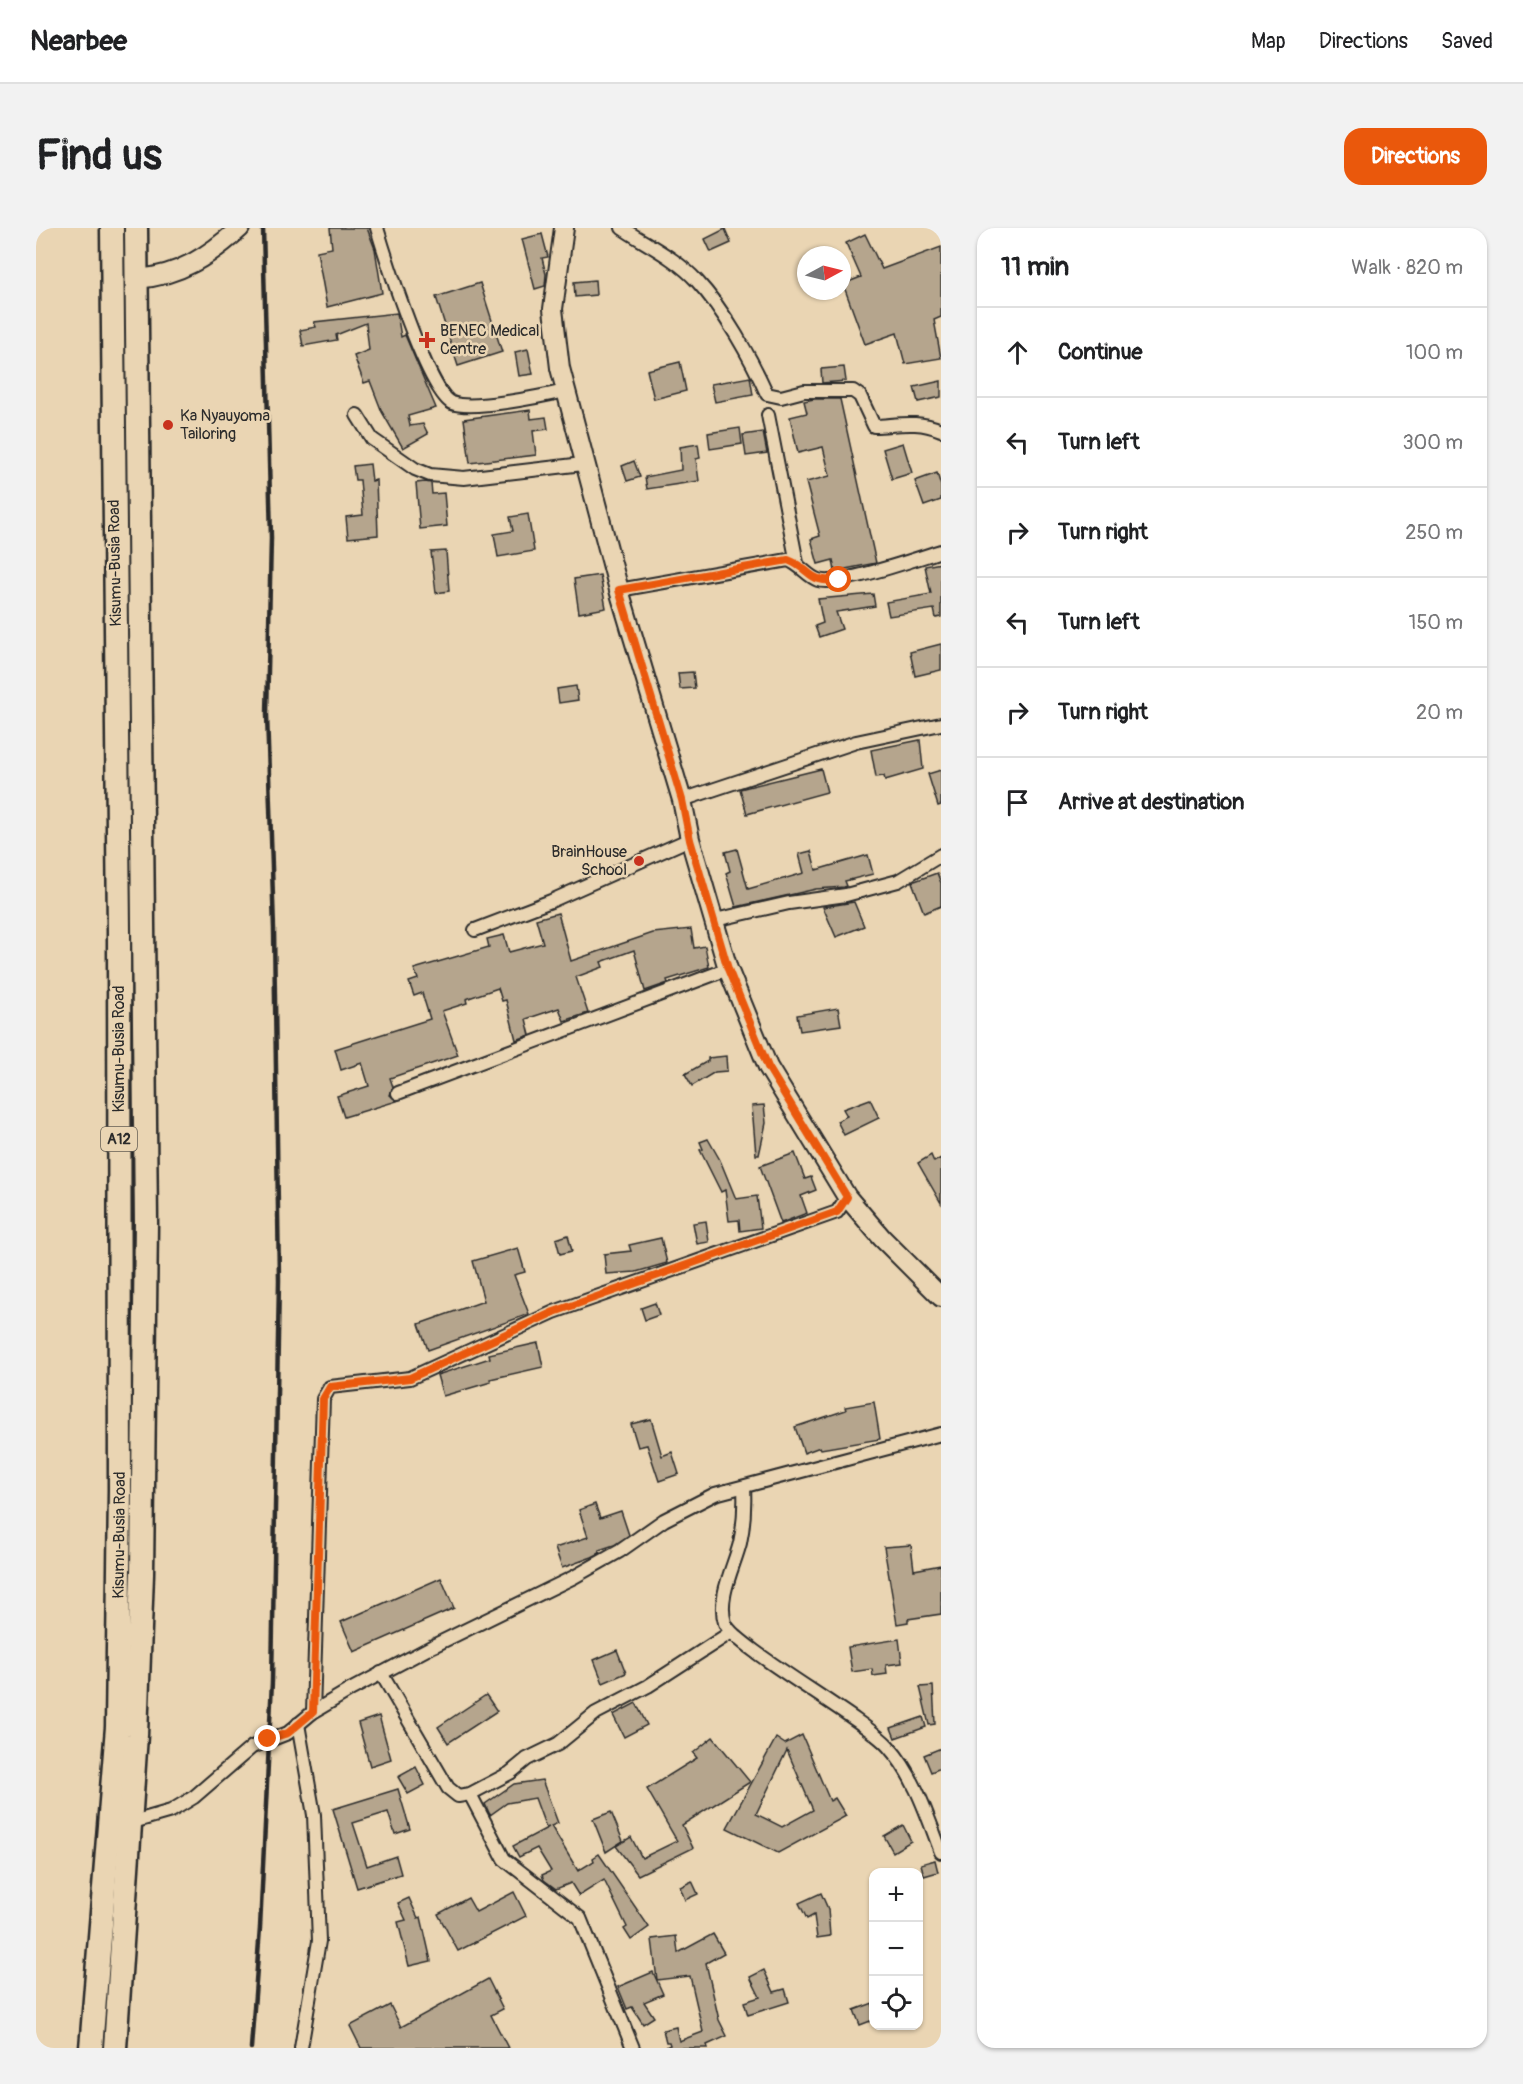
<!DOCTYPE html>
<meta charset="utf-8">
<style>
:root{--surface:#fff;--page:#f2f2f2;--text:#202124;--muted:#757577;--line:#e0e0e0;--accent:#ea580c}
body{margin:0;font-family:Pangolin,sans-serif;background:var(--page);color:var(--text)}
.controls{position:absolute;right:18px;bottom:18px;display:grid;overflow:hidden;border-radius:12px;box-shadow:0 2px 4px #0004}
.controls button{width:54px;height:54px;display:grid;place-items:center;padding:0;border:0;border-bottom:2px solid var(--line);background:var(--surface);color:var(--text);font:30px sans-serif}
.compass{position:absolute;left:761px;top:18px;width:54px;height:54px;border-radius:50%;background:var(--surface);box-shadow:0 2px 4px #0004;rotate:83deg}
.stop{position:absolute;width:18px;height:18px;margin:-14px;border:4px solid #ea580c;border-radius:50%;background:#fff}
.stop.end{background:#ea580c;border-color:#fff;box-shadow:0 2px 6px #0008}
.list{margin:0;padding:0;list-style:none}
h2{display:flex;justify-content:space-between;align-items:center;height:78px;margin:0;padding:0 24px;font-size:26px}
h2 small{font-size:20px;font-weight:400;color:var(--muted)}
.list li{display:grid;grid-template-columns:39px 1fr auto;gap:18px;align-items:center;box-sizing:border-box;height:90px;padding:0 24px;border-top:2px solid var(--line)}
.list b{display:block;font-size:22px;white-space:nowrap}
.list em{font-size:20px;font-style:normal;color:var(--muted)}
.icon{flex:none;width:33px;height:33px;fill:none;stroke:currentColor;stroke-width:2;stroke-linecap:round;stroke-linejoin:round}
.map{position:relative;flex:none;width:905px;height:1820px;overflow:hidden;border-radius:18px}
header{display:flex;align-items:center;gap:36px;box-sizing:border-box;height:84px;padding:0 30px;background:var(--surface);border-bottom:2px solid var(--line)}
header strong{font-size:28px}
nav{display:flex;gap:33px;margin-inline-start:auto;font-size:21px}
.intro{display:flex;align-items:center;justify-content:space-between;box-sizing:border-box;height:144px;padding:0 36px}
h1{margin:0;font-size:42px}
.button{padding:15px 27px;border-radius:18px;background:var(--accent);color:#fff;font-size:21px;font-weight:700}
main{display:flex;gap:36px;padding:0 36px}
aside{flex:1;background:var(--surface);border-radius:18px;box-shadow:0 2px 4px #0004}
.map>svg:first-child{display:block}
.building{fill:#b5a58d;stroke:#2b2b2b;stroke-width:1.5;fill-rule:evenodd}
.lines{fill:none;stroke-linecap:round;stroke-linejoin:round}
.street-casing{stroke:#2b2b2b;stroke-width:16}
.secondary-casing{stroke:#2b2b2b;stroke-width:22}
.highway-casing{stroke:#2b2b2b;stroke-width:27}
.street{stroke:#ead5b3;stroke-width:12}
.secondary{stroke:#ead5b3;stroke-width:18}
.highway{stroke:#ead5b3;stroke-width:22}
.rail{stroke:#2b2b2b;stroke-width:4.5}
.route{stroke:#ea580c;stroke-width:8}
.poi-dot{fill:#c8321e;stroke:#ead5b3;stroke-width:2}
.labels{text-anchor:middle;dominant-baseline:central;stroke-width:5;stroke-linejoin:round;paint-order:stroke}
.shield{fill:#ead5b3;stroke:#645e54;stroke-width:1.5}
.shield-label{font-size:15px;font-weight:bold;fill:#2b2b2b}
.poi-label{font-size:16px;fill:#2b2b2b;stroke:#ead5b3;text-anchor:start}
.street-label{font-size:16px;fill:#2b2b2b;stroke:#ead5b3}
</style>
<header>
<strong>Nearbee</strong>
<nav><a>Map</a><a>Directions</a><a>Saved</a></nav>
</header>
<div class="intro"><h1>Find us</h1><a class="button">Directions</a></div>
<main>
<div class="map">
<svg width="905" height="1820" viewBox="0 0 905 1820">
<rect width="100%" height="100%" fill="#ead5b3"/>
<filter id="ink" filterUnits="userSpaceOnUse"><feTurbulence type="fractalNoise" baseFrequency=".0167" numOctaves="2"/><feDisplacementMap in="SourceGraphic" scale="12" xChannelSelector="R" yChannelSelector="G"/><feConvolveMatrix kernelMatrix="1 2 1 2 8 2 1 2 1" color-interpolation-filters="sRGB"/></filter>
<g filter="url(#ink)">
<g class="building">
<path d="M294,0H331L339,21L346,65L291,79L281,23L296,20Z"/>
<path d="M689,1L695,15L675,24L669,11Z"/>
<path d="M506,6L512,29L506,30L510,46L509,58L499,61L486,11Z"/>
<path d="M829,6L846,41L905,19V89L898,92L905,130L869,136L861,105L829,116L807,56L825,49L810,15Z"/>
<path d="M559,52L560,67L539,69L538,54Z"/>
<path d="M444,55L466,124L422,138L400,69Z"/>
<path d="M361,85L365,109L369,107L400,180L372,188L374,198L387,196L392,206L367,220L346,184L334,153L328,155L318,128L333,122L330,95L300,107L301,112L267,118L264,102L280,99L278,94Z"/>
<path d="M492,121L497,146L483,148L479,124Z"/>
<path d="M644,134L650,163L618,171L611,142Z"/>
<path d="M808,139L810,153L786,155L785,141Z"/>
<path d="M714,149L717,167L679,174L675,156Z"/>
<path d="M905,153V169L882,174L878,159Z"/>
<path d="M778,171H804L840,335L799,343L797,332L782,336L775,311L784,308L770,254L794,248L787,219L762,225L754,189L771,185L768,173Z"/>
<path d="M494,182L495,191L510,189L512,201L497,203L500,227L434,235L428,191Z"/>
<path d="M704,200L706,216L674,221L672,205Z"/>
<path d="M727,204L731,225L710,228L707,207Z"/>
<path d="M867,215L876,245L856,251L847,221Z"/>
<path d="M662,216L664,230L660,231L663,253L611,261L609,249L645,242L644,219Z"/>
<path d="M598,233L604,249L591,253L586,238Z"/>
<path d="M334,236L336,253L340,252L342,307L312,310L310,289L327,287L324,252H319L317,238Z"/>
<path d="M901,245L905,258V272L888,278L879,253Z"/>
<path d="M389,254L395,255L396,266L408,265L411,298L384,301L380,255Z"/>
<path d="M492,286L498,323L462,329L458,306L477,303L474,289Z"/>
<path d="M410,323L413,363L400,365L395,324Z"/>
<path d="M905,335V389L900,390L898,381L853,388L850,374L895,366L889,338Z"/>
<path d="M564,347L570,380L543,385L538,351Z"/>
<path d="M837,366L839,378L800,384L806,401L783,409L779,398L787,395L782,371Z"/>
<path d="M905,416V442L879,448L874,424Z"/>
<path d="M657,444L659,460L644,461L642,445Z"/>
<path d="M540,458L542,472L523,475L521,461Z"/>
<path d="M884,512L887,541L849,552L848,548L840,549L835,522Z"/>
<path d="M785,541L791,564L711,586L704,561Z"/>
<path d="M905,542V577L902,578L892,546Z"/>
<path d="M701,621L712,661L768,645L763,626L775,623L780,642L832,627L837,646L809,653L811,658L808,659L780,661L700,679L690,645L694,643L689,624Z"/>
<path d="M901,645L905,655V678L888,685L876,654Z"/>
<path d="M818,674L828,698L800,709L787,679Z"/>
<path d="M522,685L535,733L617,705L655,701L658,720L669,718L673,739L631,752L632,755L609,763L598,722L565,734L567,739L540,749L552,785L528,793L523,780L490,791L494,807L480,812L470,772L466,773L462,760L430,771L431,775L406,783L422,827L354,850L357,859L354,867L361,873L308,889L301,868L333,858L326,835L305,842L299,821L394,791L386,765L378,768L373,754L382,751L378,741L453,719L451,711L468,707L473,724L507,715L500,691Z"/>
<path d="M802,780L805,797L764,803L761,787Z"/>
<path d="M690,828L691,843L679,844L656,858L649,846L672,833V830Z"/>
<path d="M834,871L843,890L808,907L801,893L811,888L807,881Z"/>
<path d="M728,877L730,895L723,927H720L716,878Z"/>
<path d="M672,911L684,932L700,971L721,968L725,1000L704,1003L703,992L693,993L689,962L685,964L664,922L667,921L664,914Z"/>
<path d="M759,925L769,951L775,949L780,962L765,968L771,985L745,995L724,938Z"/>
<path d="M895,927L898,934L905,930V975L882,935Z"/>
<path d="M670,993L673,1014L661,1016L657,995Z"/>
<path d="M532,1007L536,1023L524,1026L520,1011Z"/>
<path d="M625,1010L631,1035L600,1044L570,1046L568,1026L595,1023L593,1017Z"/>
<path d="M482,1020L489,1044L478,1047L493,1086L392,1122L383,1096L448,1073L437,1033Z"/>
<path d="M619,1075L623,1087L609,1092L605,1080Z"/>
<path d="M502,1115L507,1139L454,1151L455,1154L407,1168L401,1147L454,1130L453,1126Z"/>
<path d="M838,1174L844,1211L785,1221L784,1219L768,1225L759,1199L810,1182L809,1179Z"/>
<path d="M615,1191L626,1228L636,1224L643,1246L623,1253L611,1217L602,1219L595,1196Z"/>
<path d="M559,1276L564,1290L585,1283L593,1307L578,1317L563,1322L564,1325L556,1329L526,1340L519,1320L552,1309L543,1282Z"/>
<path d="M875,1317L878,1342L905,1337V1386L872,1391V1394L861,1396L848,1319Z"/>
<path d="M405,1350L418,1380L318,1424L305,1394Z"/>
<path d="M863,1411L866,1435L850,1437L851,1446L837,1448L836,1441L816,1444L812,1419Z"/>
<path d="M581,1422L590,1445L567,1455L558,1432Z"/>
<path d="M897,1458L899,1496L893,1497L884,1459Z"/>
<path d="M450,1467L461,1483L412,1515L402,1499Z"/>
<path d="M600,1475L611,1497L588,1509L577,1487Z"/>
<path d="M343,1488L355,1531L334,1538L322,1495Z"/>
<path d="M887,1489L890,1499L859,1510L855,1500Z"/>
<path d="M766,1507L794,1573L799,1570L810,1588L742,1625L691,1600L740,1510L749,1516ZM751,1522L777,1582L746,1599L720,1586Z"/>
<path d="M677,1509L714,1554L646,1597L657,1620L602,1647L580,1618L595,1609L606,1630L641,1613L611,1561L661,1530L657,1525Z"/>
<path d="M905,1520V1540L895,1544L888,1527Z"/>
<path d="M380,1539L389,1557L372,1566L362,1549Z"/>
<path d="M506,1552L522,1595L515,1598L542,1643L558,1633L557,1630L563,1626L613,1699L595,1712L588,1701L591,1699L568,1652L543,1668L535,1655L520,1661L508,1652L506,1647L515,1643L501,1620L483,1629L477,1618L513,1599L510,1600L499,1570L471,1575L454,1587L449,1576L478,1556Z"/>
<path d="M362,1561L374,1601L359,1606L352,1584L317,1595L331,1638L360,1628L365,1646L321,1660L297,1581Z"/>
<path d="M575,1584L587,1613L570,1624L557,1591Z"/>
<path d="M867,1597L875,1613L857,1624L848,1608Z"/>
<path d="M899,1632L902,1644L888,1648L885,1636Z"/>
<path d="M656,1653L662,1666L649,1672L644,1659Z"/>
<path d="M478,1664L490,1688L422,1723L402,1686L432,1670L440,1684Z"/>
<path d="M785,1665L792,1681L794,1708L781,1710L778,1687L771,1691L763,1675Z"/>
<path d="M373,1670L382,1690L385,1689L395,1733L373,1738L362,1694L370,1692L362,1675Z"/>
<path d="M677,1706L688,1725L670,1735L683,1792L691,1808L671,1817L672,1820H628L634,1817L633,1814H630L627,1802L640,1799L643,1813L667,1804L654,1748L621,1752L616,1711L640,1708L642,1725Z"/>
<path d="M728,1742L738,1764L749,1761L753,1774L712,1787L708,1774L724,1769L714,1749Z"/>
<path d="M617,1744L627,1766L608,1774L618,1789L607,1796L596,1779L591,1781L582,1759Z"/>
<path d="M452,1751L467,1781L455,1787L472,1820H325L314,1798L354,1777L365,1799Z"/>
<path d="M837,1775V1792L824,1797L818,1782Z"/>
</g>
<g class="lines">
<g class="street-casing">
<g id="street">
<path d="M341,0C350,30 392,164 416,175C436,183 507,168 529,163"/>
<path d="M586,0C611,17 640,30 661,53C688,82 715,130 731,166L745,169L768,163H817L824,168L838,198C863,197 881,192 905,202"/>
<path d="M321,187L336,211L379,241L394,247L428,250L547,236"/>
<path d="M732,187L761,335"/>
<path d="M583,362L752,332C765,337 771,348 782,352C801,359 882,330 905,323"/>
<path d="M646,572L820,514L905,496"/>
<path d="M679,692L753,675L810,667L862,653L905,627"/>
<path d="M439,702L515,673L654,611"/>
<path d="M362,865L692,741"/>
<path d="M708,1260C709,1279 708,1296 704,1315C698,1339 681,1369 689,1395C697,1418 824,1488 852,1518C879,1548 891,1587 905,1624"/>
<path d="M345,1445L412,1560L422,1568L434,1566L474,1545L491,1531L522,1516L560,1485L612,1458L694,1405"/>
<path d="M277,1484L287,1171L294,1159L374,1150L518,1084L801,984L811,969"/>
<path d="M262,1496L278,1587L283,1713L265,1820"/>
<path d="M434,1566L468,1631L544,1690L597,1820"/>
<path d="M97,1594L135,1583L158,1569L216,1519L252,1505L277,1484L314,1462L397,1418L538,1349L584,1323L628,1292L679,1266L905,1206"/>
</g>
</g>
<g class="secondary-casing">
<g id="secondary">
<path d="M528,0L517,81L524,140L583,362L646,572L654,611L692,741L732,839L811,969L846,1010L905,1069"/>
<path d="M101,51C143,48 173,28 204,0"/>
</g>
</g>
<g class="highway-casing">
<g id="highway">
<path id="s1" d="M55,1820L81,1499L84,1262L83,702L76,0"/>
<path d="M79,1820L100,1507L106,1346L110,994L100,0"/>
</g>
</g>
<use href="#street" class="street"/>
<use href="#secondary" class="secondary"/>
<use href="#highway" class="highway"/>
<path class="rail" d="M215,1820L224,1700L236,1453L243,1052L238,701L231,486L235,310L227,0"/>
</g>
</g>
<g class="lines" filter="url(#ink)">
<path class="route" d="M232,1511L252,1505L277,1484L287,1171L294,1159L374,1150L518,1084L801,984L811,969L732,839L692,741L654,612L646,572L583,362L752,332C777,342 771,355 803,352"/>
</g>
<g class="poi-dot">
<path d="M388 103h6v6h6v6h-6v6h-6v-6h-6v-6h6z"/>
<circle cx="132" cy="197" r="6"/>
<circle cx="603" cy="633" r="6"/>
</g>
<g class="labels">
<rect class="shield" x="65" y="899" width="36" height="24" rx="4.5"/>
<g class="shield-label">
<text x="83" y="911">A12</text>
</g>
<g class="poi-label">
<text x="404" y="103">BENEC Medical<tspan x="404" dy="18">Centre</tspan></text>
<text x="144" y="188">Ka Nyauyoma<tspan x="144" dy="18">Tailoring</tspan></text>
<text x="591" y="624" text-anchor="end">BrainHouse<tspan x="591" dy="18">School</tspan></text>
</g>
<g class="street-label">
<text transform="translate(79 335) rotate(-91)">Kisumu-Busia Road</text>
<text transform="translate(83 821) rotate(-90)">Kisumu-Busia Road</text>
<text stroke="none"><textPath href="#s1" startOffset="514">Kisumu-Busia Road</textPath></text>
</g>
</g>
</svg>
<div class="controls">
<button>+</button>
<button>−</button>
<button><svg class="icon" aria-label="locate" viewBox="0 0 24 24"><circle cx="12" cy="12" r="6"/><path d="M12 2v4M12 18v4M2 12h4M18 12h4"/></svg></button>
</div>
<svg class="compass" viewBox="-18 -18 36 36"><path d="M0-13l5 13h-10z" fill="#e53935"/><path d="M0 13l5-13h-10z" fill="#757577"/></svg>
<div class="stop" style="left:803px;top:352px"></div>
<div class="stop end" style="left:232px;top:1511px"></div>
</div>
<aside>
<h2>11 min<small>Walk · 820 m</small></h2>
<ul class="list">
<li><svg class="icon" aria-label="ahead" viewBox="0 0 24 24"><path d="M12 20V5M6 11l6-6 6 6"/></svg><div><b>Continue</b></div><em>100 m</em></li>
<li><svg class="icon" aria-label="left" viewBox="0 0 24 24"><path d="M17 20v-9H6M10 6l-5 5 5 5"/></svg><div><b>Turn left</b></div><em>300 m</em></li>
<li><svg class="icon" aria-label="right" viewBox="0 0 24 24"><path d="M7 20v-9h11M14 6l5 5-5 5"/></svg><div><b>Turn right</b></div><em>250 m</em></li>
<li><svg class="icon" aria-label="left" viewBox="0 0 24 24"><path d="M17 20v-9H6M10 6l-5 5 5 5"/></svg><div><b>Turn left</b></div><em>150 m</em></li>
<li><svg class="icon" aria-label="right" viewBox="0 0 24 24"><path d="M7 20v-9h11M14 6l5 5-5 5"/></svg><div><b>Turn right</b></div><em>20 m</em></li>
<li><svg class="icon" aria-label="arrive" viewBox="0 0 24 24"><path d="M6 21V4h12l-3 4 3 4H6"/></svg><div><b>Arrive at destination</b></div></li>
</ul>
</aside>
</main>
